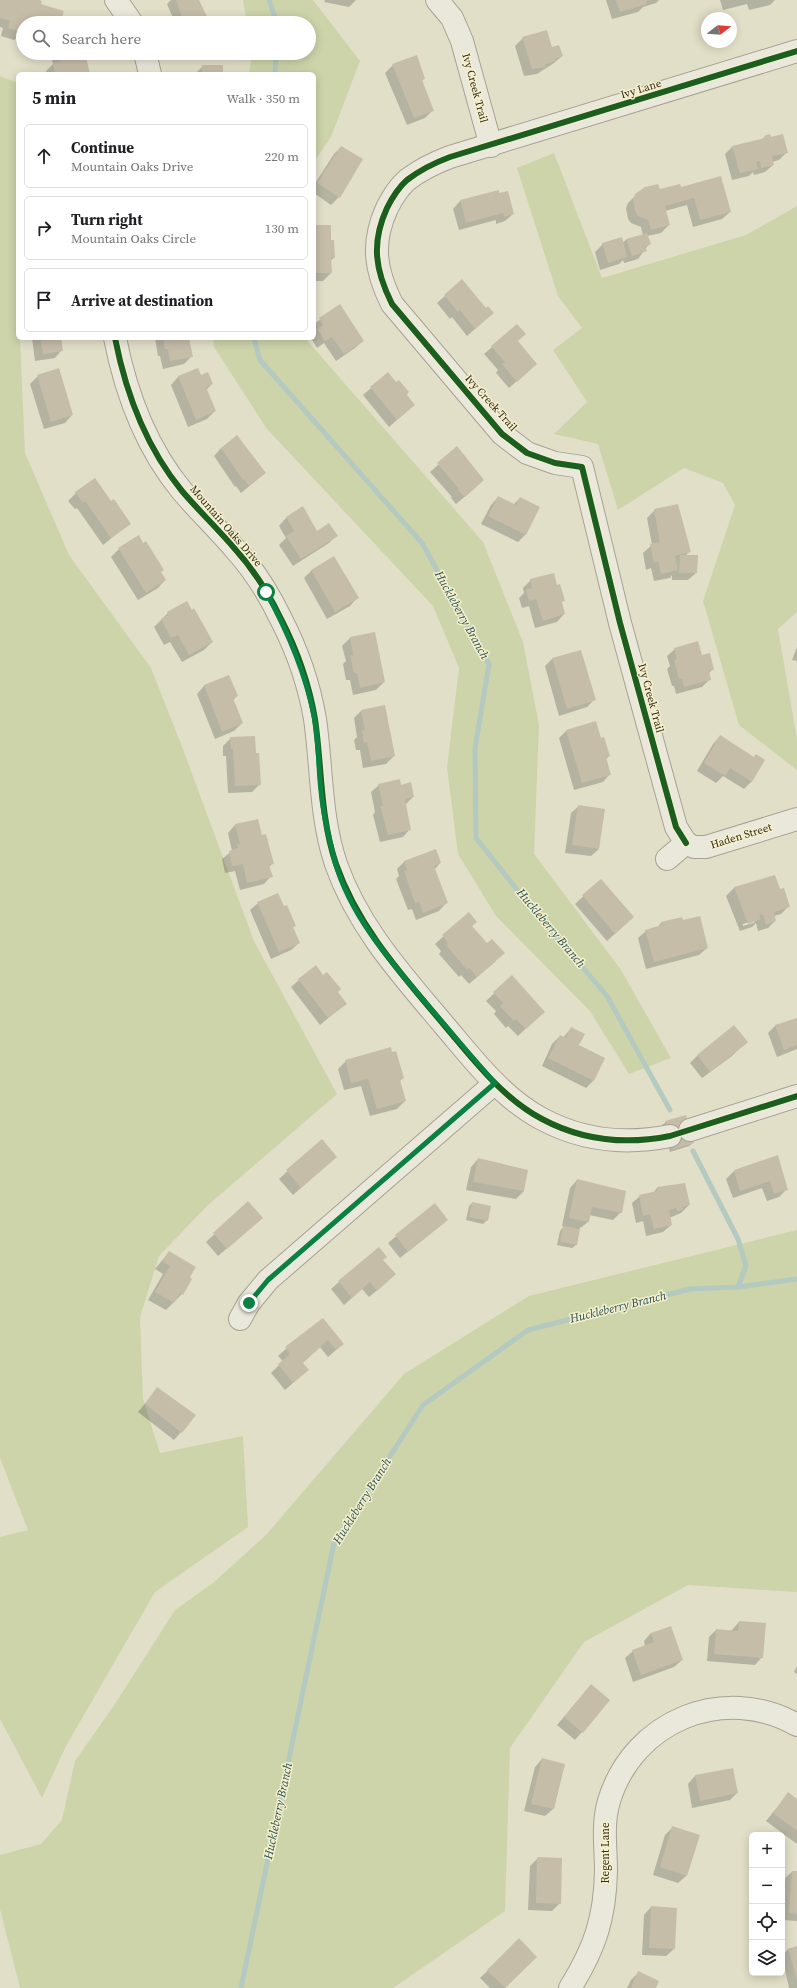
<!DOCTYPE html>
<meta charset="utf-8">
<style>
:root{--surface:#fff;--page:#f6f6f6;--text:#202124;--muted:#757577;--line:#e0e0e0}
body{margin:0;font-family:"Source Serif 4",serif;background:var(--page);color:var(--text)}
.controls{position:absolute;right:12px;bottom:12px;display:grid;overflow:hidden;border-radius:6px;box-shadow:0 2px 10px #0003}
.controls button{width:36px;height:36px;display:grid;place-items:center;padding:0;border:0;border-bottom:1px solid var(--line);background:var(--surface);color:var(--text);font:20px sans-serif}
.compass{position:absolute;left:701px;top:12px;width:36px;height:36px;border-radius:50%;background:var(--surface);box-shadow:0 2px 10px #0003;rotate:73deg}
.stop{position:absolute;width:12px;height:12px;margin:-9px;border:3px solid #0b8043;border-radius:50%;background:#fff}
.stop.end{background:#0b8043;border-color:#fff;box-shadow:0 1px 4px #0008}
.list{margin:0;padding:0;list-style:none}
h2{display:flex;justify-content:space-between;align-items:center;height:52px;margin:0;padding:0 16px;font-size:17px}
h2 small{font-size:13px;font-weight:400;color:var(--muted)}
.list li{display:grid;grid-template-columns:26px 1fr auto;gap:12px;align-items:center;box-sizing:border-box;height:64px;margin:0 8px 8px;padding:0 8px;border:1px solid var(--line);border-radius:6px}
.list b{display:block;font-size:15px;white-space:nowrap}
.list p{margin:0;font-size:13px;white-space:nowrap;color:var(--muted)}
.list em{font-size:13px;font-style:normal;color:var(--muted)}
.icon{flex:none;width:22px;height:22px;fill:none;stroke:currentColor;stroke-width:2;stroke-linecap:round;stroke-linejoin:round}
.map{position:relative;flex:none;width:797px;height:1988px;overflow:hidden}
.search{position:absolute;background:var(--surface);box-shadow:0 2px 10px #0003;left:16px;top:16px;width:300px;height:44px;display:flex;align-items:center;gap:10px;box-sizing:border-box;padding:0 14px;border-radius:22px;color:var(--muted);font-size:15px}
.panel{position:absolute;background:var(--surface);box-shadow:0 2px 10px #0003;left:16px;top:72px;width:300px;height:268px;border-radius:6px}
.map>svg:first-child{display:block}
.green{fill:#cdd4aa}
.shadow{fill:#0003;fill-rule:evenodd}
.lines{fill:none;stroke-linecap:round;stroke-linejoin:round}
.stream{stroke:#b4c9bf;stroke-width:5}
.building{fill:#c6bda9}
.minor-casing{stroke:#a7a292;stroke-width:24}
.minor{stroke:#eae8da;stroke-width:22}
.cycleway-casing{stroke:#f5f0cd;stroke-width:8}
.cycleway{stroke:#1b5e20;stroke-width:6}
.route{stroke:#0b8043;stroke-width:5}
.labels{text-anchor:middle;dominant-baseline:central;stroke-width:3;stroke-linejoin:round;paint-order:stroke}
.street-label{font-size:11px;fill:#342b1b;stroke:#f5f0cd}
.water-label{font-size:12px;font-style:italic;fill:#2a5054;stroke:#f5f0cd}
</style>
<div class="map">
<svg width="797" height="1988" viewBox="0 0 797 1988">
<rect width="100%" height="100%" fill="#e2dfc8"/>
<g class="green">
<path d="M243,0H313L360,61L331,137L314,162V74H249L252,53H309V23H247Z"/>
<path d="M0,76L18,83V202L16,207L18,338H20L25,453L69,555L151,668L181,744L254,941L337,1094L207,1206L159,1256L140,1317L143,1399L160,1453L243,1436L248,1527L155,1592L66,1746L42,1798L0,1719V1537L28,1530L0,1458Z"/>
<path d="M554,153L602,278L746,235L797,206V612L778,629L797,739V770L739,725L703,601L735,505L723,483L684,468L618,510L598,444L554,434L587,402L553,350L582,328L558,296L517,168Z"/>
<path d="M213,338H305L483,542L523,642L539,725L534,854L621,970L671,1058L629,1074L590,1011L496,916L458,854L447,767L459,668L433,606L267,429L214,347Z"/>
<path d="M797,1230V1592L688,1585L584,1642L510,1748L505,1911L393,1988H20L0,1909V1855L41,1844L62,1820L75,1761L115,1704L175,1610L213,1583L266,1535L404,1374L529,1296Z"/>
</g>
<g class="shadow">
<path d="M0,0H36L59,23H23V35L21,34L14,40L1,36L3,28L0,27Z"/>
<path d="M171,0H198L209,23H175L167,4Z"/>
<path d="M325,0H356L349,7L324,2Z"/>
<path d="M606,0H659L656,3L643,7L638,12L612,19Z"/>
<path d="M720,0H775L770,5L749,10L747,4L723,10Z"/>
<path d="M523,38L562,56L554,63L537,74L524,76L515,46Z"/>
<path d="M59,53H82L88,74H46V71L53,64L52,60Z"/>
<path d="M393,65L424,78L422,81L432,111L425,118L407,125L385,73Z"/>
<path d="M203,66L222,74H195Z"/>
<path d="M765,137L770,138L786,153L779,160L772,162L773,165L765,172L754,175L753,172L749,176L732,180L725,154L732,147L761,140Z"/>
<path d="M341,147L339,197L331,205L314,193V185L334,154Z"/>
<path d="M680,189L730,212L722,219L693,227L687,205L665,211L669,225L661,233L647,236L649,244L638,259L624,263L623,260L619,264L600,270L595,252L603,244L622,243L626,240L643,236L641,227L631,223L628,219L626,208L628,203L636,195Z"/>
<path d="M460,201L513,214L505,221L496,224V220L459,230L453,209Z"/>
<path d="M314,226L330,241L334,258L330,261L331,273L323,281H314Z"/>
<path d="M462,281L486,309L493,313L467,336L452,317L450,319L437,303Z"/>
<path d="M340,306L363,341L355,348L336,361L324,343L317,348L311,338H314L316,332L314,324Z"/>
<path d="M517,325V341L536,364L509,388L496,373L498,370L484,354Z"/>
<path d="M32,338H61L62,350L55,358L35,361Z"/>
<path d="M155,338H188L192,356L184,364L163,369L160,356H158Z"/>
<path d="M197,369L200,376L212,384L206,390L215,411L207,419L188,427L171,385L178,377Z"/>
<path d="M38,376L72,415L65,423L44,429L30,384Z"/>
<path d="M371,388L406,395V412L389,427L363,395Z"/>
<path d="M221,448L265,473L241,493L236,486L235,487L214,456Z"/>
<path d="M457,448L475,488L456,504L451,498L452,497L430,472Z"/>
<path d="M76,493L111,502L130,523L103,545L77,508L75,509L68,501Z"/>
<path d="M498,497L513,505L520,498L539,508L525,535L518,542L481,524L491,505Z"/>
<path d="M303,508L316,532L336,536L329,543L293,566L279,545L286,538L279,526L286,518Z"/>
<path d="M655,510L690,551L685,556L696,573L688,580H672V575L670,578L654,581L651,568L646,570L643,553L652,545L647,518Z"/>
<path d="M119,549L160,573L165,580L158,588L138,600L111,557Z"/>
<path d="M334,558L357,598L350,606L327,619L304,578L311,571Z"/>
<path d="M531,580L561,603L564,614L557,622L535,628L529,606L522,608L519,598L524,593L523,588Z"/>
<path d="M168,613L212,642L204,650L182,662L170,642L164,645L154,627Z"/>
<path d="M374,633L384,682L376,690L353,695L350,680H346L343,664L346,661L342,646L350,638Z"/>
<path d="M797,647V661L792,660Z"/>
<path d="M675,649L701,656L713,669L708,674L710,679L702,687L676,694L674,686H672L667,669L670,666L667,656Z"/>
<path d="M580,651L594,700L587,707L559,716L545,666L552,659Z"/>
<path d="M229,676L237,696L233,700L242,723L234,731L215,739L197,694L204,686Z"/>
<path d="M361,711L394,756L386,764L363,768L360,750H356L354,740L357,737L354,718Z"/>
<path d="M567,730L609,756L606,759L610,774L603,782L574,790L559,738Z"/>
<path d="M720,736L754,758L752,781L744,789L723,776L716,783L697,771L713,744Z"/>
<path d="M231,738L260,784L252,792L228,793L226,756H223V746Z"/>
<path d="M379,785L401,786L413,797L405,805L410,829L403,837L380,842L373,815L375,812L371,792Z"/>
<path d="M579,806L599,849L591,856L565,853L571,813Z"/>
<path d="M235,825L261,836L272,864L269,867L271,876L264,884L240,890L235,871L225,873L222,859L232,851L228,833Z"/>
<path d="M404,862L440,863L434,870L446,903L439,911L416,920L412,909L408,910L396,879L399,876L397,869Z"/>
<path d="M775,876L780,891L789,906L781,914L774,916L775,921L768,928L758,931L756,923L752,927L740,931L726,896L734,888ZM757,920L753,923L743,926V924Z"/>
<path d="M601,880L633,917L607,941L575,904Z"/>
<path d="M258,903L284,908L295,926L292,928L299,943L291,950L271,959L250,910Z"/>
<path d="M469,913L471,927L496,961L469,984L461,975L459,977L439,954L441,951L435,944Z"/>
<path d="M683,922L707,948L699,955L646,969L638,938L646,931L657,928L661,923Z"/>
<path d="M512,977L536,1019L518,1036L508,1026L506,1028L494,1014L496,1011L486,1001Z"/>
<path d="M299,980L337,992L345,1004L320,1025L291,987Z"/>
<path d="M797,1019V1049L777,1057L768,1033L775,1026Z"/>
<path d="M571,1028L593,1081L586,1088L542,1066L552,1044L560,1036L563,1038Z"/>
<path d="M746,1042L732,1056L702,1078L690,1063L698,1055Z"/>
<path d="M346,1061L403,1078L399,1082L405,1101L397,1109L370,1116L361,1086L344,1090L338,1069Z"/>
<path d="M666,1122L693,1143L689,1146L670,1152L662,1125Z"/>
<path d="M322,1140L328,1164L293,1195L279,1179Z"/>
<path d="M777,1157L786,1190L779,1197L767,1201L762,1188L733,1198L726,1179L734,1171Z"/>
<path d="M478,1159L503,1164L502,1166L524,1191L516,1199L466,1190L471,1167Z"/>
<path d="M577,1180L621,1212L613,1220L589,1215L588,1222L579,1229L576,1245L572,1248L557,1245L560,1231L564,1226H562L570,1188Z"/>
<path d="M657,1188L689,1205L681,1213L669,1218L671,1225L663,1232L646,1236L643,1221L636,1223L632,1203L640,1196L653,1193Z"/>
<path d="M248,1203L262,1218L218,1256L206,1242Z"/>
<path d="M472,1203L487,1220L483,1224L466,1220L469,1206Z"/>
<path d="M435,1204L447,1220L400,1258L388,1243Z"/>
<path d="M378,1248L387,1282L369,1297L362,1289L344,1305L331,1289Z"/>
<path d="M169,1252L182,1294L166,1310L148,1300L163,1274L155,1269Z"/>
<path d="M304,1333L343,1344L328,1357L320,1347L302,1363L308,1370L285,1390L271,1373L283,1361L278,1356Z"/>
<path d="M157,1389L181,1432L174,1440L138,1412Z"/>
<path d="M739,1622L762,1657L755,1665L707,1661L709,1637L716,1630L731,1631Z"/>
<path d="M651,1633L682,1660L674,1667L633,1682L625,1658L633,1651L645,1646L644,1641Z"/>
<path d="M797,1666V1674L794,1672Z"/>
<path d="M591,1685L582,1732L575,1740L557,1725Z"/>
<path d="M542,1759L553,1809L545,1816L524,1811L535,1767Z"/>
<path d="M695,1776L737,1793L730,1800L692,1808L688,1784Z"/>
<path d="M788,1794L797,1801V1844L766,1821Z"/>
<path d="M673,1827L686,1876L678,1883L653,1875L665,1835Z"/>
<path d="M538,1858L560,1903L552,1911L528,1910L530,1866Z"/>
<path d="M792,1872H797V1921L782,1920L784,1879Z"/>
<path d="M651,1907L674,1949L666,1956L642,1955L644,1915Z"/>
<path d="M519,1940L536,1957L505,1988H490L480,1978Z"/>
<path d="M797,1947V1988H789L782,1956L788,1949Z"/>
<path d="M639,1972L655,1988H627L631,1980Z"/>
</g>
<g class="lines">
<g class="stream">
<path d="M269,0L277,23"/>
<path d="M275,74L276,53"/>
<path d="M254,338L260,360L422,543L489,664L475,748L476,838L522,896L607,996L670,1110"/>
<path d="M693,1151L738,1239L746,1266L738,1287"/>
<path d="M241,1988L334,1543L423,1405L528,1330L690,1289L738,1287L797,1279"/>
</g>
</g>
<g class="building">
<path d="M0,0H39L42,1L41,4L64,11L60,23H23V33L8,28L10,21L0,18Z"/>
<path d="M176,0H199L210,23H184Z"/>
<path d="M616,0H649L646,1L647,4L620,12Z"/>
<path d="M547,30L552,47L559,45L563,56L555,59L556,61L545,64L546,67L532,69L522,37Z"/>
<path d="M59,53H83V58L86,57L90,74H55L53,63L61,61Z"/>
<path d="M417,55L425,79L422,80L434,111L414,118L392,64Z"/>
<rect x="202" y="65" width="21" height="9"/>
<path d="M770,134L771,137L783,134L788,153L772,156L774,165L761,168L760,161L756,162L758,169L740,173L732,146L765,138L764,136Z"/>
<path d="M341,146L363,159L340,198L317,183Z"/>
<path d="M721,176L731,212L700,220L694,198L665,206L670,225L651,230L648,220L638,216L635,211L633,200L635,194L645,187L658,184L660,189L680,184L681,187Z"/>
<path d="M499,190V193L508,191L514,214L504,217L503,213L466,223L460,200Z"/>
<path d="M314,225H331V240H334L335,258H331L332,273H314Z"/>
<path d="M647,233L651,244L645,247L647,251L632,256L626,239Z"/>
<path d="M622,237L627,257L608,263L602,243Z"/>
<path d="M462,279L486,308L488,306L494,313L475,329L460,310L458,312L444,295Z"/>
<path d="M340,304L364,341L344,354L332,337L325,341L317,329L323,325L319,318Z"/>
<path d="M517,324L526,334L518,341L537,364L517,382L502,364L505,362L491,346Z"/>
<path d="M40,338H61L63,351L43,354Z"/>
<path d="M163,338H189L193,357L170,361L168,349H165Z"/>
<path d="M59,368L73,415L51,422L37,375Z"/>
<path d="M198,368L201,375L208,372L213,384L206,387L216,411L196,420L178,376Z"/>
<path d="M388,372L396,382L399,380L409,392L407,395L415,405L397,420L370,387Z"/>
<path d="M237,435L266,473L249,486L244,479L243,480L221,448Z"/>
<path d="M457,446L484,480L465,497L458,490L459,489L437,463Z"/>
<path d="M95,478L111,501L114,499L131,524L111,538L85,501L83,503L75,492Z"/>
<path d="M498,496L516,505L520,497L540,507L526,535L488,516Z"/>
<path d="M678,504L691,552L675,556L678,570L661,574L658,561L654,563L650,544L660,542L654,509Z"/>
<path d="M303,506L317,531L329,523L338,536L301,559L286,536L294,531L286,517Z"/>
<path d="M139,535L143,543L146,541L164,570L161,572L166,580L146,593L118,548Z"/>
<path d="M680,555H698L697,573H679Z"/>
<path d="M334,556L359,598L335,612L311,570Z"/>
<path d="M554,573L557,585L560,584L565,601L562,602L565,614L543,621L536,599L529,601L526,590L532,588L530,579Z"/>
<path d="M187,601L192,610L194,608L213,642L189,655L178,635L171,638L161,619L168,615L167,612Z"/>
<path d="M375,632L385,682L360,688L357,673H354L350,655H353L350,637Z"/>
<path d="M698,641L702,655L710,653L714,670L709,671L711,680L684,687L682,679H679L674,660L677,659L674,648Z"/>
<path d="M581,650L596,700L567,709L552,658Z"/>
<path d="M229,675L238,696L233,698L243,723L222,732L204,685Z"/>
<path d="M385,705L395,756L371,761L367,742L364,743L362,731L365,730L361,710Z"/>
<path d="M596,721L601,738L604,737L610,756L606,757L611,775L582,783L566,730Z"/>
<path d="M720,735L754,757L756,754L765,760L752,782L730,768L725,776L704,763Z"/>
<path d="M255,736L256,753H259L261,785L235,786L233,749H231L230,737Z"/>
<path d="M400,779L401,785L411,782L414,797L405,799L411,830L388,835L380,806H383L378,784Z"/>
<path d="M578,805L605,809L599,849L572,845Z"/>
<path d="M258,819L262,835L266,834L274,864L269,865L273,877L247,883L243,864L232,866L229,851L238,848L237,844H240L235,824Z"/>
<path d="M436,849L441,863L434,866L448,903L423,913L419,902L415,903L404,871L407,870L404,861Z"/>
<path d="M775,875L780,889L784,888L790,907L774,912L776,921L766,925L763,914L759,915L761,919L748,924L734,887Z"/>
<path d="M601,879L634,917L615,934L582,895Z"/>
<path d="M278,893L284,906L287,905L296,926L293,927L300,943L279,952L257,902Z"/>
<path d="M469,912L477,922L472,926L487,943L492,939L505,953L477,977L469,968L467,970L446,945L448,943L442,935Z"/>
<path d="M700,916L708,948L654,962L645,930L662,925L661,922L682,917L683,920Z"/>
<path d="M316,965L323,975L327,972L341,989L338,992L347,1004L328,1018L298,979Z"/>
<path d="M512,975L545,1012L526,1029L516,1019L514,1021L500,1006L503,1003L493,992Z"/>
<path d="M797,1018V1045L784,1050L775,1025Z"/>
<path d="M734,1025L748,1042L746,1044L710,1072L697,1055Z"/>
<path d="M571,1027L585,1034L579,1045L605,1058L594,1081L548,1058L560,1035L566,1038Z"/>
<path d="M391,1047L392,1052L396,1051L404,1078L400,1080L406,1101L377,1109L368,1079L351,1083L345,1060Z"/>
<path d="M686,1115L694,1143L673,1149L665,1121Z"/>
<path d="M322,1139L337,1157L301,1188L286,1170Z"/>
<path d="M778,1155L788,1190L774,1194L770,1181L740,1191L734,1170Z"/>
<path d="M478,1158L528,1170L524,1191L473,1182Z"/>
<path d="M577,1179L626,1191L622,1213L592,1207L589,1222L569,1218Z"/>
<path d="M685,1183L690,1205L682,1207L683,1210L677,1211L676,1208L669,1210L672,1225L654,1229L650,1214L643,1216L639,1195L657,1191V1187Z"/>
<path d="M248,1201L263,1218L227,1249L213,1233Z"/>
<path d="M472,1202L491,1206L488,1221L469,1217Z"/>
<path d="M435,1203L448,1220L408,1252L395,1235Z"/>
<path d="M563,1226L580,1229L577,1245L560,1242Z"/>
<path d="M379,1247L387,1257L383,1260L396,1274L377,1291L370,1282L352,1298L338,1281Z"/>
<path d="M169,1251L196,1267L190,1277L192,1279L183,1295L180,1293L174,1303L155,1292L170,1266L162,1261Z"/>
<path d="M323,1318L344,1344L336,1350L328,1340L303,1363L309,1370L293,1383L278,1364L290,1354L285,1347Z"/>
<path d="M157,1387L196,1415L182,1433L145,1404Z"/>
<path d="M739,1621L766,1623L763,1658L714,1654L716,1629L738,1631Z"/>
<path d="M671,1626L683,1660L641,1675L632,1650L654,1642L651,1633Z"/>
<path d="M591,1684L610,1700L583,1733L564,1717Z"/>
<path d="M542,1758L565,1764L554,1809L531,1804Z"/>
<path d="M733,1768L738,1793L700,1801L695,1775Z"/>
<path d="M788,1792L797,1799V1831L773,1813Z"/>
<path d="M672,1826L700,1835L687,1876L660,1867Z"/>
<path d="M537,1857L562,1858L561,1904L536,1903Z"/>
<path d="M792,1871H797V1914L789,1913Z"/>
<path d="M651,1906L677,1908L675,1949L649,1948Z"/>
<path d="M519,1938L537,1957L505,1988L487,1970Z"/>
<path d="M797,1946V1980L788,1949Z"/>
<path d="M638,1971L659,1981L656,1988H631Z"/>
</g>
<g class="lines">
<g class="minor-casing">
<g id="minor">
<path d="M116,0L132,23"/>
<path d="M437,0L452,18L462,41L491,146"/>
<path d="M145,53L150,74"/>
<path d="M115,338C126,394 145,446 182,491C199,511 218,529 235,549C254,570 269,594 281,619C297,650 309,684 315,719C322,767 320,817 336,864C358,927 402,975 444,1025C473,1059 502,1098 542,1119C583,1141 625,1145 670,1136"/>
<path d="M686,843L676,827L620,623L582,467L555,463L527,453L502,434L392,304C375,270 371,243 387,208C392,198 399,187 407,180C420,170 434,163 450,157L797,51"/>
<path d="M686,843L694,847H706L797,819"/>
<path d="M667,859L686,843"/>
<path d="M690,1130L797,1096"/>
<path d="M240,1319L249,1303L268,1280L495,1083"/>
<path d="M570,1988C595,1948 605,1918 606,1871C606,1848 602,1824 609,1801C633,1721 724,1683 797,1725"/>
</g>
</g>
<use href="#minor" class="minor"/>
<g class="cycleway-casing">
<g id="cycleway">
<path d="M115,338C126,394 145,446 182,491C199,511 218,529 235,549C254,570 269,594 281,619C297,650 309,684 315,719C322,767 320,817 336,864C358,927 402,975 444,1025C473,1059 502,1098 542,1119C583,1141 625,1145 670,1136L797,1096"/>
<path d="M686,843L676,827L620,623L582,467L555,463L527,453L502,434L392,304C375,270 371,243 387,208C392,198 399,187 407,180C420,170 434,163 450,157L797,51"/>
</g>
</g>
<use href="#cycleway" class="cycleway"/>
</g>
<g class="lines">
<path class="route" d="M249,1303L268,1280L495,1083C469,1054 445,1025 420,996C386,956 350,914 335,862C329,839 323,814 321,791C318,766 319,740 314,716C305,671 288,632 266,592"/>
</g>
<g class="labels">
<g class="street-label">
<text transform="translate(475 88) rotate(75)">Ivy Creek Trail</text>
<text transform="translate(641 89) rotate(-17)">Ivy Lane</text>
<text transform="translate(491 403) rotate(48)">Ivy Creek Trail</text>
<text transform="translate(226 526) rotate(49)">Mountain Oaks Drive</text>
<text transform="translate(651 698) rotate(75)">Ivy Creek Trail</text>
<text transform="translate(741 836) rotate(-17)">Haden Street</text>
<text transform="translate(605 1853) rotate(-90)">Regent Lane</text>
</g>
<g class="water-label">
<text transform="translate(462 615) rotate(61)">Huckleberry Branch</text>
<text transform="translate(551 928) rotate(50)">Huckleberry Branch</text>
<text transform="translate(618 1307) rotate(-14)">Huckleberry Branch</text>
<text transform="translate(362 1501) rotate(-58)">Huckleberry Branch</text>
<text transform="translate(278 1811) rotate(-78)">Huckleberry Branch</text>
</g>
</g>
</svg>
<div class="controls">
<button>+</button>
<button>−</button>
<button><svg class="icon" aria-label="locate" viewBox="0 0 24 24"><circle cx="12" cy="12" r="6"/><path d="M12 2v4M12 18v4M2 12h4M18 12h4"/></svg></button>
<button><svg class="icon" aria-label="layers" viewBox="0 0 24 24"><path d="M12 4l9 5-9 5-9-5zM3 14l9 5 9-5"/></svg></button>
</div>
<svg class="compass" viewBox="-18 -18 36 36"><path d="M0-13l5 13h-10z" fill="#e53935"/><path d="M0 13l5-13h-10z" fill="#757577"/></svg>
<div class="stop" style="left:266px;top:592px"></div>
<div class="stop end" style="left:249px;top:1303px"></div>
<div class="search"><svg class="icon" aria-label="search" viewBox="0 0 24 24"><circle cx="10" cy="10" r="6"/><path d="M15 15l6 6"/></svg>Search here</div>
<section class="panel">
<h2>5 min<small>Walk · 350 m</small></h2>
<ul class="list">
<li><svg class="icon" aria-label="ahead" viewBox="0 0 24 24"><path d="M12 20V5M6 11l6-6 6 6"/></svg><div><b>Continue</b><p>Mountain Oaks Drive</p></div><em>220 m</em></li>
<li><svg class="icon" aria-label="right" viewBox="0 0 24 24"><path d="M7 20v-9h11M14 6l5 5-5 5"/></svg><div><b>Turn right</b><p>Mountain Oaks Circle</p></div><em>130 m</em></li>
<li><svg class="icon" aria-label="arrive" viewBox="0 0 24 24"><path d="M6 21V4h12l-3 4 3 4H6"/></svg><div><b>Arrive at destination</b></div></li>
</ul>
</section>
</div>
